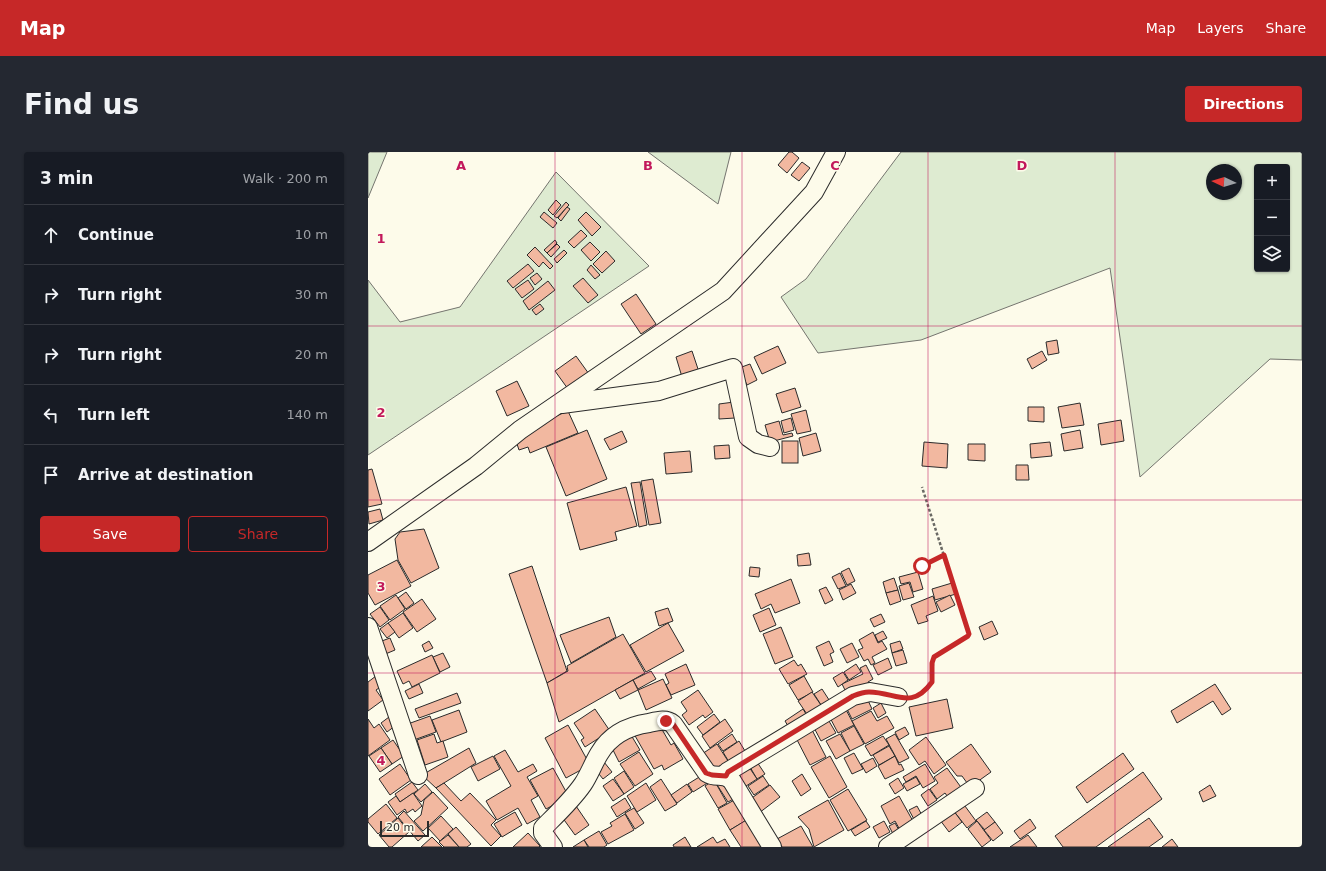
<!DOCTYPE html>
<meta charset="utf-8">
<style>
:root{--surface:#171b24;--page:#242831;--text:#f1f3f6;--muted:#9ea1a6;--line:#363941;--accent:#c62828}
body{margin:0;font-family:"DejaVu Sans",sans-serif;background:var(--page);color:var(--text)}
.controls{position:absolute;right:12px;top:12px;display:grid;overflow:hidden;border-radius:4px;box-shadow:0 1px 3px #0004}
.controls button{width:36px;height:36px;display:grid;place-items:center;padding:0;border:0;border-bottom:1px solid var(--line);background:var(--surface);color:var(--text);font:20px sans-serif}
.compass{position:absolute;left:838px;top:12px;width:36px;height:36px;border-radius:50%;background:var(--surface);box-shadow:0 1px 3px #0004;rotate:274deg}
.scale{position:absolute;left:12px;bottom:10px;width:49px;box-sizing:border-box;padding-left:4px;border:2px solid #2b2b2b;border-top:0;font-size:11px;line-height:14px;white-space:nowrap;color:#2b2b2b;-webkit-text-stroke:3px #fdfbea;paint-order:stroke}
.stop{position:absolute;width:12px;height:12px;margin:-9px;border:3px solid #c62828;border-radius:50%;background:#fff}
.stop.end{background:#c62828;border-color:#fff;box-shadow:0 1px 4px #0008}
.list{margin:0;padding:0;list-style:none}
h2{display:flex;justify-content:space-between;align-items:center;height:52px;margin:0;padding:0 16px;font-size:17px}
h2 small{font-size:13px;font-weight:400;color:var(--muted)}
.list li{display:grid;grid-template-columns:26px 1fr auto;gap:12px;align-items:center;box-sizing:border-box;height:60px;padding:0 16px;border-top:1px solid var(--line)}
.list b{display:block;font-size:15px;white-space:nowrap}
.list em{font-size:13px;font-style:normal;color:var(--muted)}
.actions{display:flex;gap:8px;padding:12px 16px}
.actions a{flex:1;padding:9px 0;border:1px solid var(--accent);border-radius:4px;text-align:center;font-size:14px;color:var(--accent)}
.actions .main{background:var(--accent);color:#fff}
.icon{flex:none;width:22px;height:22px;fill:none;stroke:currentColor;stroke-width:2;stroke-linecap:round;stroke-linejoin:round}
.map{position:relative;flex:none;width:934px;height:695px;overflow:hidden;border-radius:4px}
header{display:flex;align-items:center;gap:24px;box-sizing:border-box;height:56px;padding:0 20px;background:var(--accent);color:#fff}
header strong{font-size:19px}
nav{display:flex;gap:22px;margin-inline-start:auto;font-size:14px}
.intro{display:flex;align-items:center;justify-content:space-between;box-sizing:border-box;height:96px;padding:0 24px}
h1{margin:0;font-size:28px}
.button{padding:10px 18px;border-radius:4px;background:var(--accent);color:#fff;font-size:14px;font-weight:700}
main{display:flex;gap:24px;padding:0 24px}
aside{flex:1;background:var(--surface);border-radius:4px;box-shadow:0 1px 3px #0004}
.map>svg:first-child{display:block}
.green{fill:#deebd1;stroke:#74746e;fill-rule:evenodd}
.building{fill:#f2b8a0;stroke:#2b2b2b}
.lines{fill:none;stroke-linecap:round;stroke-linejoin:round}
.minor-casing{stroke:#2b2b2b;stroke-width:20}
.path{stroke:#6a6964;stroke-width:2.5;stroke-dasharray:3 2;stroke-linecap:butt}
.minor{stroke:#fdfbea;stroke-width:18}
.route{stroke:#c62828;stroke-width:5}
.grid{fill:none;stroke:#c2185b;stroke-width:1;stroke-opacity:0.55}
.grid-label{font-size:13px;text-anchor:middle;font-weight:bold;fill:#c2185b;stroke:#fdfbea;stroke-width:3;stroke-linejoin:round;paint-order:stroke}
</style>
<header>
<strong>Map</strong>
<nav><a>Map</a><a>Layers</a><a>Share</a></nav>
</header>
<div class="intro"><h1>Find us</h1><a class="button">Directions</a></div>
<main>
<aside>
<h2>3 min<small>Walk · 200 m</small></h2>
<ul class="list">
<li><svg class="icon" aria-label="ahead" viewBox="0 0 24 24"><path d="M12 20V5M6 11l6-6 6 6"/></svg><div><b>Continue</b></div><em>10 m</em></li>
<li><svg class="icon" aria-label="right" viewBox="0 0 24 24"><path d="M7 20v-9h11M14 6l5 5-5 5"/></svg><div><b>Turn right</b></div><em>30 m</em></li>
<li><svg class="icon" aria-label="right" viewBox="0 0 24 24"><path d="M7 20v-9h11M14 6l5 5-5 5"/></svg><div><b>Turn right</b></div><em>20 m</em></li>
<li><svg class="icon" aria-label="left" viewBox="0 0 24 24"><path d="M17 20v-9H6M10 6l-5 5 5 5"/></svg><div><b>Turn left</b></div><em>140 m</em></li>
<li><svg class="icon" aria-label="arrive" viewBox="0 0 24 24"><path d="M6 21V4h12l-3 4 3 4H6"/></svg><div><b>Arrive at destination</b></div></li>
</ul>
<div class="actions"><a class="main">Save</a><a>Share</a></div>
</aside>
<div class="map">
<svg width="934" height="695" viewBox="0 0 934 695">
<rect width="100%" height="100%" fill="#fdfbea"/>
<g class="green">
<path d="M0,0H19L0,46Z"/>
<path d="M280,0H363L350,52Z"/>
<path d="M533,0H934V208L902,207L772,325L742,116L553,188L450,201L413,145L438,127ZM889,15H919V117H889ZM844,18H868V42H844Z"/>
<path d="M188,20L281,114L0,303V128L32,170L92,155Z"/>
</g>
<g class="building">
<path d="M421,0H424L431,6L419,21L410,13Z"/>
<path d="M434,10L442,16L431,29L423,23Z"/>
<path d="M188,48L193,53L185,63L180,58Z"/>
<path d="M198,50L201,53L189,66L186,64Z"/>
<path d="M199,55L202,57L193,69L190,66Z"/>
<path d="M176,60L189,71L185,76L172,65Z"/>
<path d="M218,60L233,75L224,84L210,68Z"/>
<path d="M213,78L219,84L206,96L200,90Z"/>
<path d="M187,88L189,91L179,101L176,98Z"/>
<path d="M222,90L232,100L223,109L213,98Z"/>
<path d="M189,92L192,95L183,105L179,101Z"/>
<path d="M167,95L185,114L182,117L175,110L171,115L159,103Z"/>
<path d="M196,98L199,101L189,111L186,107Z"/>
<path d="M238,99L247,109L234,121L225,112Z"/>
<path d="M160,112L166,119L145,136L139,129Z"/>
<path d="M223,113L232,123L227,127L219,118Z"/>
<path d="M169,121L174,127L167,133L162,126Z"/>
<path d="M215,126L230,143L220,151L205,134Z"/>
<path d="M160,128L166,137L154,146L147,137Z"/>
<path d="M180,129L187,138L161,158L155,149Z"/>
<path d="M268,142L288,172L273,182L253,152Z"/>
<path d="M172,152L176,157L168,163L164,158Z"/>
<path d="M689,188L691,201L680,203L678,190Z"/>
<path d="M410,194L418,211L394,222L386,205Z"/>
<path d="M324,199L331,220L314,225L308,205Z"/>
<path d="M674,199L679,208L664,217L659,207Z"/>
<path d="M208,204L221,222L200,237L187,219Z"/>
<path d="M382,212L389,228L379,233L371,216Z"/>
<path d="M149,229L161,254L139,264L128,239Z"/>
<path d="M427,236L433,255L414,261L408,242Z"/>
<path d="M366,250L367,266L351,267V252Z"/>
<path d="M712,251L716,273L694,276L690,255Z"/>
<path d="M660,255H676V270L660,269Z"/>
<path d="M438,258L443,279L429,282L423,262Z"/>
<path d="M200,259L210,281L162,301L160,295L151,298L148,289L153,279Z"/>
<path d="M423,266L426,278L416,281L413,269Z"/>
<path d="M753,268L756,289L733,293L730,272Z"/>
<path d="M411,269L415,283L424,281L425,284L402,290L397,273Z"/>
<path d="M219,278L239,327L198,344L178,295Z"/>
<path d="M712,278L715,296L696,299L693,282Z"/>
<path d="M254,279L259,290L242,298L236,287Z"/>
<path d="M448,281L453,299L435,304L431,286Z"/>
<rect x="414" y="289" width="16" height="22"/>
<path d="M556,290L580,292L579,316L554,314Z"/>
<path d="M682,290L684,304L663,306L662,292Z"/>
<path d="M600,292H617V309L600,308Z"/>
<path d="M361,293L362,306L347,307L346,294Z"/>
<path d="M322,299L324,320L298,322L296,301Z"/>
<path d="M648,313H660L661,328H648Z"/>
<path d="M4,317L14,352L0,355V318Z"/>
<path d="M285,327L293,371L281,373L273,329Z"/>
<path d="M272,330L279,373L271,375L263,331Z"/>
<path d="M258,335L269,374L247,380L249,388L212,398L199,351Z"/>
<path d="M12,357L15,368L1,372L0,360Z"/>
<path d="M56,377L71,416L43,431L30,408L27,387L32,380Z"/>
<path d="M441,401L443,413L430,414L429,403Z"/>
<path d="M29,408L43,434L7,453L0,441V423Z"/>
<path d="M164,414L199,519L179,531L141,422Z"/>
<path d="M382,415L392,416L391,425L381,424Z"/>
<path d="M481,416L487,429L479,433L473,420Z"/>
<path d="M550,420L555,437L545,440L542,430L533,432L531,425Z"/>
<path d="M472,421L478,434L470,437L464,425Z"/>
<path d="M526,426L530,438L518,441L515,430Z"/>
<path d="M423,427L432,451L407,461L403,452L393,457L387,442Z"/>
<path d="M541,431L546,445L535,448L531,434Z"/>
<path d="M584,431L588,442L567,448L564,437Z"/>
<path d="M483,432L488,441L475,448L471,438Z"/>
<path d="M458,435L465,448L457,452L451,438Z"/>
<path d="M530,438L533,449L522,453L518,441Z"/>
<path d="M38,440L46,451L38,457L30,446Z"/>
<path d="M28,443L37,457L22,468L12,454Z"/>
<path d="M582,443L587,453L573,460L568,450Z"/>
<path d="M565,444L570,459L558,464L560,469L550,472L543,453Z"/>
<path d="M54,447L68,467L49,480L35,460Z"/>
<path d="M12,455L21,468L12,475L2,462Z"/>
<path d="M300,456L305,469L291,474L287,460Z"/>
<path d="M401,456L408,473L392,480L385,463Z"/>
<path d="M35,461L45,476L31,486L20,471Z"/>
<path d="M513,462L517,470L506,475L502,467Z"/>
<path d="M241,465L248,485L203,511L192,483Z"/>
<path d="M624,469L630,482L616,488L611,475Z"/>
<path d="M20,471L27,480L19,486L12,477Z"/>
<path d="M300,471L316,499L278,520L262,493Z"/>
<path d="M413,475L425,505L407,512L395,482Z"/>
<path d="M515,479L519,486L510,490L507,483Z"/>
<path d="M505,480L510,491L514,489L519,497L504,505L507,511L503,513L500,507L496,509L490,498L495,496L491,488Z"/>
<path d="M255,482L277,521L191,570L179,531L200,519L199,514Z"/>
<path d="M22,486L27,498L15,503L11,490Z"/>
<path d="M61,489L65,496L57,500L54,493Z"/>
<path d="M461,489L466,500L462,502L465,510L456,514L448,495Z"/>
<path d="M532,489L535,497L524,501L522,492Z"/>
<path d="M484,491L491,505L479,511L472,497Z"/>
<path d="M535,498L539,511L528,514L524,501Z"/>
<path d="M75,501L82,515L72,520L65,505Z"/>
<path d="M64,503L72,521L44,535L41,529L35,532L29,519Z"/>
<path d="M520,506L524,516L510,523L505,513Z"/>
<path d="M426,508L430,514L433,512L439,522L420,532L411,517Z"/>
<path d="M318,512L327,533L303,543L298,533L301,531L297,522Z"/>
<path d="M488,512L493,520L481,528L476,520Z"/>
<path d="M498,513L505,527L500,530L502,535L478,540L474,532L495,522L492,516Z"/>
<path d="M283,519L288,527L270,537L265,528Z"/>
<path d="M475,520L480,528L470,535L465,526Z"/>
<path d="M8,524L14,534L8,538L15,548L0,559V530Z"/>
<path d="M436,524L445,540L430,548L421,533Z"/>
<path d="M295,527L304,546L278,558L270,538Z"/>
<path d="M265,528L270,538L252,547L247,538Z"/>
<path d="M51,532L55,541L41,547L37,539Z"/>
<path d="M847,532L863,557L854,563L845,549L809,571L803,559Z"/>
<path d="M454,537L465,554L457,559L446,542Z"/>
<path d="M330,538L345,560L337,566L335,563L321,573L314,563L319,559L313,550Z"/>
<path d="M444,540L457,559L443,568L430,549Z"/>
<path d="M89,541L93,551L51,566L47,557Z"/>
<path d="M497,542L504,557L484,567L477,553Z"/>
<path d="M579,547L585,576L548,584L541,555Z"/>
<path d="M513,551L518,561L510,566L505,556Z"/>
<path d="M475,552L486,573L470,581L459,560Z"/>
<path d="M227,557L242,579L217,595L213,588L216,586L206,571Z"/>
<path d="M435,557L441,567L423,579L417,569Z"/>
<path d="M91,558L99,580L73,590L64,568Z"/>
<path d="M503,559L509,569L519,564L526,576L497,592L484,569Z"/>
<path d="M346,562L352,570L335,583L329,575Z"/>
<path d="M62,564L68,580L43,589L37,573Z"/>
<path d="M458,564L468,581L453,589L444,572Z"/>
<path d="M21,565L27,574L19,580L13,571Z"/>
<path d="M0,567L6,576L11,572L22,588L0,604Z"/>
<path d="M357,567L365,579L342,596L334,584Z"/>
<path d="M200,573L222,613L198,626L177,586Z"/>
<path d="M292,574L303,593L306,591L315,607L296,618L294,613L286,617L266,582Z"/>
<path d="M442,574L458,605L442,613L426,582Z"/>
<path d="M486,574L496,592L482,599L473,581Z"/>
<path d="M537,575L541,582L531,588L527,580Z"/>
<path d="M66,582L69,591L75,589L80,605L57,613L49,588Z"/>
<path d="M364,582L369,590L355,599L350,592Z"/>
<path d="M472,582L482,599L468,607L458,589Z"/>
<path d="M527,582L541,606L531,611L518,587Z"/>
<path d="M263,583L272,598L251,610L243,594Z"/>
<path d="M515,584L521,593L503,604L497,594Z"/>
<path d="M558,585L578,613L566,622L557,609L551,613L541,598Z"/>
<path d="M25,588L36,604L24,612L13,596Z"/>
<path d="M371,589L380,604L364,615L355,600Z"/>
<path d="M349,592L360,609L345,618L334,602Z"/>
<path d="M603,592L623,620L602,635L594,624H589L578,610Z"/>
<path d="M521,594L527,604L511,613L505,603Z"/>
<path d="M13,596L24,612L12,620L1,604Z"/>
<path d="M101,596L108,611L68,636L54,623Z"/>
<path d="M137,598L150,620L165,612L169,619L159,625L170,644L163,648L172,665L159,672L150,656L129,668L118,649L143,634L126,604Z"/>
<path d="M271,600L285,622L267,634L252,612Z"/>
<path d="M486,601L495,617L484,622L476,606Z"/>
<path d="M755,601L766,617L719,651L708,635Z"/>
<path d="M125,604L132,617L110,629L103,615Z"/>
<path d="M462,604L479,635L461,646L443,615Z"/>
<path d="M527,604L531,613L533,612L536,618L517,627L510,614Z"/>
<path d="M505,606L509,614L498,621L493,612Z"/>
<path d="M236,610L244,620L235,627L227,617Z"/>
<path d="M389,610L397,622L389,627L382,615Z"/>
<path d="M32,612L43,628L22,643L11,627Z"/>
<path d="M557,612L567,629L555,636L548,624L538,630L535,625Z"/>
<path d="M381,615L389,627L375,636L364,619Z"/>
<path d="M185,616L201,645L178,657L162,628Z"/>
<path d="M579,616L595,638L582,648L577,641L569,647L562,637L570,631L566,625Z"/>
<path d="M256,619L266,635L256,642L246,626Z"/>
<path d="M775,620L794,647L728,695H695L687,684Z"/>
<path d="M336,622L341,630L325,640L320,632Z"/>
<path d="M434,622L443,637L433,644L424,629Z"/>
<path d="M395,624L401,633L386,643L380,634Z"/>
<path d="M548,625L552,632L539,639L535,632Z"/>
<path d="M530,626L536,636L527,642L521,632Z"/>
<path d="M245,627L256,642L245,649L235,634Z"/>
<path d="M293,627L309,652L297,659L282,635Z"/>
<path d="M346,628L371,644L360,650Z"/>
<path d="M346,628L359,651L350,656L337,634Z"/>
<path d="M44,630L50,638L32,650L27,642Z"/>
<path d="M76,631L93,649L102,641L128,668L123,673L133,684L123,694L68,636Z"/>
<path d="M278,631L288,648L269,660L259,644Z"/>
<path d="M57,632L64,640L53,650L46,642Z"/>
<path d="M319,632L324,640L309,651L303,643Z"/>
<path d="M402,633L412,645L391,661L381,648Z"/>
<path d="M842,633L848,644L835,650L831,640Z"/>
<path d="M480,637L499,668L480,679L462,648Z"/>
<path d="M561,637L569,648L560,654L553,643Z"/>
<path d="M65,640L80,656L55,679L46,669L53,663L56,648Z"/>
<path d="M45,641L54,654L47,660L45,657L39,661L37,657L29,663L20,650L28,644L32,650Z"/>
<path d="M531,644L546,671L532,678L527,669L522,672L513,654Z"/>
<path d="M257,646L263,656L249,665L243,655Z"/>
<path d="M370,646L382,666L362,678L350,657Z"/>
<path d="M460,648L476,678L446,695L441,677L430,665Z"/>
<path d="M594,650L608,669L599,676L585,658Z"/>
<path d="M18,652L29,666L10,682L0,670V667Z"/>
<path d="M208,654L221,673L207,683L194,665Z"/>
<path d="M549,654L556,667L548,671L541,658Z"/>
<path d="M266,656L276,671L267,677L257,661Z"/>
<path d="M585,658L594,670L581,680L572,668Z"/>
<path d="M36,659L57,683L50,689L30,665Z"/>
<path d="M147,660L154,673L134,685L126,672Z"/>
<path d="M619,660L627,670L617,678L608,668Z"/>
<path d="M257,662L266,678L240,692L233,680L244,674L242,671Z"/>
<path d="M73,664L85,677L72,689L60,676Z"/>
<path d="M30,666L41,680L24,695H21L11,683Z"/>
<path d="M781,666L795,685L781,695H740Z"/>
<path d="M380,667L396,695H373L362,678Z"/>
<path d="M662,667L668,676L652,687L646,679Z"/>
<path d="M498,669L502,675L487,684L483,678Z"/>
<path d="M516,669L522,680L511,686L505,675Z"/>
<path d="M609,669L623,688L614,695L600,677Z"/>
<path d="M627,670L635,681L625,689L616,678Z"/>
<path d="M527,671L532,680L526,684L521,674Z"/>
<path d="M433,674L445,695H414L409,687Z"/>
<path d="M88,675L103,692L99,695H91L80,682Z"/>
<path d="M231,679L239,693L236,695H221L216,688Z"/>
<path d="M160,681L172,694L171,695H145Z"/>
<path d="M80,683L91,695H76L71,690Z"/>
<path d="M660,683L669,695H642Z"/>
<path d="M64,685L74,695H53Z"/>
<path d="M317,685L323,695H306L305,693Z"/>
<path d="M345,685L349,691L357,687L362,695H329Z"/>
<path d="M804,687L810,695H794Z"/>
<path d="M216,688L220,695H205Z"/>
</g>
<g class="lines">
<g class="minor-casing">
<g id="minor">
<path d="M194,252L291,239L365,216L380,285L390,292L402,295"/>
<path d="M0,390L108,314L152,278L355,139L446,40L468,0"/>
<path d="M0,475L50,623"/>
<path d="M358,624L359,620L485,544L502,540L530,545"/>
<path d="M185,695L175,681V676C189,662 204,648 215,632C221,623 225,612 231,602C242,583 260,574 281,571C289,569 298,566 305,572L339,621C348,627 356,620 364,629L404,695"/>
<path d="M520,695L607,636"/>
</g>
</g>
<g class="path">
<path d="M554,414L576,403"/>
<path d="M546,546L550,544L564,530L565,511L566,505L600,484L601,482L554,335"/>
</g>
<use href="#minor" class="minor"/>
</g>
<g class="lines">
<path class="route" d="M298,569L305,572L338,621L344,623L358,624L360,620L485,544C490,542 495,540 501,540C528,540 543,559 564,530V511L566,505L600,484L601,482L576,403L554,414"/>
</g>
<path class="grid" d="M187,0V695M374,0V695M560,0V695M747,0V695M0,174H934M0,348H934M0,521H934"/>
<g class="grid-label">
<text x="93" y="18">A</text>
<text x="280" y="18">B</text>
<text x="467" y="18">C</text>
<text x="654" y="18">D</text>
<text x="13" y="91">1</text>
<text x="13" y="265">2</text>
<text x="13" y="439">3</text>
<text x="13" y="613">4</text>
</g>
</svg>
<div class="controls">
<button>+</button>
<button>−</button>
<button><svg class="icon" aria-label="layers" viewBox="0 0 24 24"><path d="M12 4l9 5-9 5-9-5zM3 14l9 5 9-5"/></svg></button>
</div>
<svg class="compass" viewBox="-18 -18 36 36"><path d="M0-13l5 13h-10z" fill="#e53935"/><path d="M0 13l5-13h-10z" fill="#9ea1a6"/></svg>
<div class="scale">20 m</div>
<div class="stop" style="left:554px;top:414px"></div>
<div class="stop end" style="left:298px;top:569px"></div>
</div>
</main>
